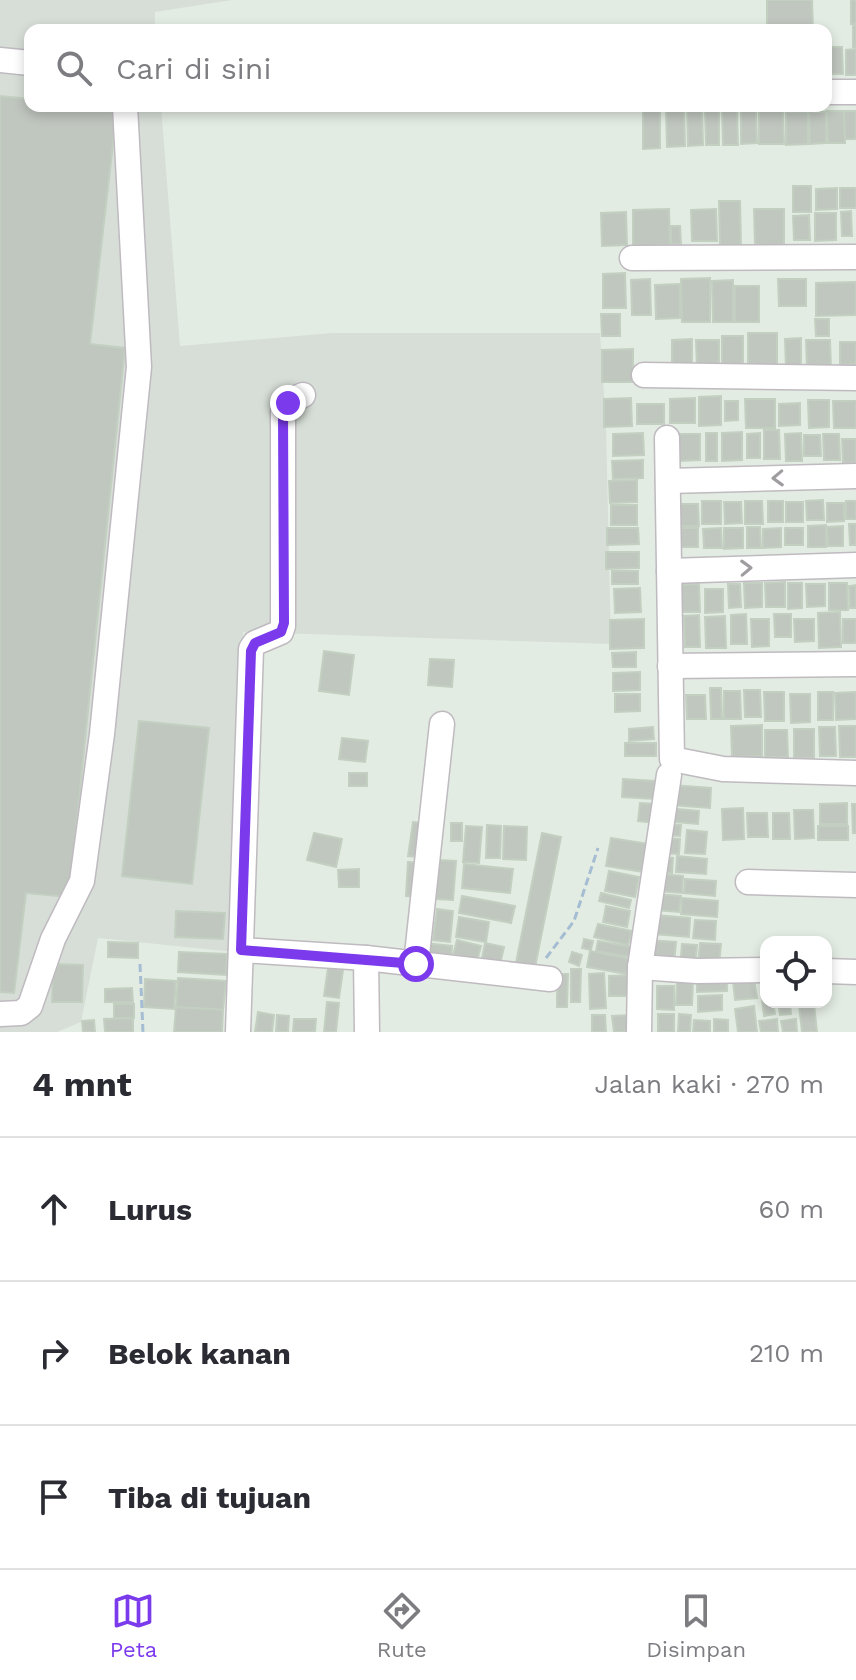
<!DOCTYPE html>
<html lang="id">
<meta charset="utf-8">
<style>
:root{--surface:#fff;--page:#f2f2f3;--text:#2b2b33;--muted:#7c7c81;--line:#e1e1e2;--accent:#7c3aed}
body{margin:0;font-family:"Work Sans",sans-serif;background:var(--page);color:var(--text)}
.controls{position:absolute;right:24px;bottom:24px;display:grid;overflow:hidden;border-radius:16px;box-shadow:0 4px 12px #0003}
.controls button{width:72px;height:72px;display:grid;place-items:center;padding:0;border:0;border-bottom:2px solid var(--line);background:var(--surface);color:var(--text);font:40px sans-serif}
.stop{position:absolute;width:24px;height:24px;margin:-18px;border:6px solid #7c3aed;border-radius:50%;background:#fff}
.stop.end{background:#7c3aed;border-color:#fff;box-shadow:0 2px 8px #0008}
.list{margin:0;padding:0;list-style:none}
h2{display:flex;justify-content:space-between;align-items:center;height:104px;margin:0;padding:0 32px;font-size:34px}
h2 small{font-size:26px;font-weight:400;color:var(--muted)}
.list li{display:grid;grid-template-columns:52px 1fr auto;gap:24px;align-items:center;box-sizing:border-box;height:144px;padding:0 32px;border-top:2px solid var(--line)}
.list b{display:block;font-size:30px;white-space:nowrap}
.list em{font-size:26px;font-style:normal;color:var(--muted)}
.icon{flex:none;width:44px;height:44px;fill:none;stroke:currentColor;stroke-width:2;stroke-linecap:round;stroke-linejoin:round}
.map{position:relative;flex:none;width:856px;height:1032px;overflow:hidden}
.search{position:absolute;background:var(--surface);box-shadow:0 4px 12px #0003;left:24px;right:24px;top:24px;height:88px;display:flex;align-items:center;gap:20px;box-sizing:border-box;padding:0 28px;border-radius:16px;color:var(--muted);font-size:30px}
.sheet{height:536px;background:var(--surface)}
nav{display:flex;justify-content:space-around;align-items:center;box-sizing:border-box;height:112px;border-top:2px solid var(--line);background:var(--surface);font-size:22px;color:var(--muted)}
nav a{display:grid;justify-items:center;gap:4px}
nav .on{color:var(--accent)}
.map>svg:first-child{display:block}
.industrial{fill:#d7ded7}
.building{fill:#c0c7bf;stroke:#c3d0c1;stroke-width:2}
.lines{fill:none;stroke-linecap:round;stroke-linejoin:round}
.minor-casing{stroke:#bfbac0;stroke-width:27}
.path{stroke:#a5bdd2;stroke-width:3;stroke-dasharray:8 4;stroke-linecap:butt}
.minor{stroke:#fff;stroke-width:24}
.oneway{stroke:#a09da1}
.route{stroke:#7c3aed;stroke-width:10}
</style>
<div class="map">
<svg width="856" height="1032" viewBox="0 0 856 1032">
<rect width="100%" height="100%" fill="#e3ece2"/>
<path class="industrial" d="M0,0H232L155,12V30H30V106H161L180,346L332,333H600L606,425L611,644L243,632L234,952L98,938L81,1022L57,1032H0Z"/>
<g class="building">
<path d="M767,0H812L813,30H767Z"/>
<rect x="851" y="0" width="5" height="24"/>
<rect x="853" y="26" width="3" height="21"/>
<path d="M830,47H842L843,74H830Z"/>
<path d="M856,49V75H846V50Z"/>
<path d="M0,96L30,99V106L117,109L90,344L125,348L69,897L26,893L14,993L0,992Z"/>
<path d="M684,106L685,146L667,147L666,107Z"/>
<path d="M687,106H702L703,145L688,146Z"/>
<path d="M643,108H660V148L643,149Z"/>
<path d="M722,108H737L738,145H723Z"/>
<path d="M759,109H783L784,144H759Z"/>
<path d="M741,110H756L757,143L741,144Z"/>
<path d="M705,111H719V145H706Z"/>
<path d="M827,111H844L845,143H828Z"/>
<path d="M844,111H856V139H845Z"/>
<path d="M786,112H808V144L786,145Z"/>
<path d="M809,112H826V143L810,144Z"/>
<rect x="793" y="186" width="18" height="26"/>
<path d="M837,188V209L816,210V189Z"/>
<rect x="840" y="188" width="16" height="20"/>
<path d="M719,201H740L741,245H720Z"/>
<path d="M669,209L670,245L633,246V210Z"/>
<path d="M716,209L717,241H692L691,210Z"/>
<path d="M754,209H784V245H755Z"/>
<path d="M851,211L852,236H842L841,212Z"/>
<path d="M626,212L627,245L602,246L601,213Z"/>
<path d="M815,213H836V240L815,241Z"/>
<path d="M809,215L810,240H794L793,216Z"/>
<path d="M671,226H680L681,244H671Z"/>
<path d="M625,273L626,308H603V274Z"/>
<path d="M710,278V322H682L681,279Z"/>
<path d="M650,279L651,315H632L631,280Z"/>
<path d="M778,279H806V306H779Z"/>
<path d="M733,280V322H713L712,281Z"/>
<path d="M856,282V315L816,316V283Z"/>
<path d="M680,284V318L656,319L655,285Z"/>
<rect x="735" y="286" width="24" height="36"/>
<path d="M601,314H620V336H602Z"/>
<path d="M815,319H829V336H816Z"/>
<rect x="748" y="333" width="29" height="38"/>
<path d="M722,336H743V369L722,370Z"/>
<path d="M801,338V368H786L785,339Z"/>
<path d="M692,339V367H672V340Z"/>
<path d="M696,340H719V369H697Z"/>
<path d="M806,340H830L831,369H807Z"/>
<path d="M840,342H856V364L840,365Z"/>
<path d="M633,349V382H602V350Z"/>
<path d="M721,396V425L699,426V397Z"/>
<path d="M631,398L632,426L604,427V399Z"/>
<path d="M695,398V423H670V399Z"/>
<path d="M745,399H775V428H746Z"/>
<path d="M808,400H829V427L809,428Z"/>
<path d="M725,401H738V420L725,421Z"/>
<path d="M833,401H856V428H834Z"/>
<path d="M800,403V425L779,426V404Z"/>
<rect x="637" y="404" width="27" height="20"/>
<path d="M764,430H779L780,459H764Z"/>
<path d="M742,432V460L722,461V433Z"/>
<path d="M643,433L644,455L613,456V434Z"/>
<rect x="706" y="433" width="11" height="28"/>
<path d="M760,433V458H747V434Z"/>
<path d="M801,433L802,461H786L785,434Z"/>
<path d="M679,434H700V460L680,461Z"/>
<path d="M823,434H839L840,460H824Z"/>
<path d="M804,435H820L821,456H804Z"/>
<path d="M842,439H856V463H843Z"/>
<path d="M643,460V478L613,479L612,461Z"/>
<path d="M637,480V502L610,503L609,481Z"/>
<path d="M823,500L824,520H807L806,501Z"/>
<rect x="702" y="501" width="19" height="23"/>
<path d="M745,501H762L763,524H745Z"/>
<rect x="768" y="501" width="15" height="21"/>
<rect x="846" y="501" width="10" height="18"/>
<path d="M724,502H741L742,523L725,524Z"/>
<rect x="786" y="502" width="17" height="20"/>
<path d="M827,503H844V521L827,522Z"/>
<path d="M678,504H698L699,526H678Z"/>
<rect x="611" y="505" width="26" height="20"/>
<path d="M849,524H856V545H850Z"/>
<path d="M826,525V547H808V526Z"/>
<path d="M843,526V546H828L827,527Z"/>
<path d="M747,527H760L761,548H747Z"/>
<path d="M607,528H638L639,544L607,545Z"/>
<rect x="678" y="528" width="20" height="19"/>
<path d="M721,528L722,548H704L703,529Z"/>
<path d="M724,528H743V548L724,549Z"/>
<path d="M781,528V547L763,548V529Z"/>
<rect x="785" y="528" width="18" height="17"/>
<path d="M606,552H639V568L606,569Z"/>
<rect x="612" y="571" width="26" height="13"/>
<path d="M785,582V607H766L765,583Z"/>
<path d="M744,583H762V607L745,608Z"/>
<path d="M788,583H802V608L788,609Z"/>
<path d="M829,583H847L848,610H829Z"/>
<path d="M699,584L700,612H681L680,585Z"/>
<path d="M728,584H740L741,607L729,608Z"/>
<path d="M806,584H825V606L807,607Z"/>
<path d="M856,585V608H850L849,586Z"/>
<path d="M640,588L641,612L615,613L614,589Z"/>
<path d="M705,589H723V612L705,613Z"/>
<path d="M840,612L841,647L819,648L818,613Z"/>
<path d="M746,614L747,644H731V615Z"/>
<path d="M774,614H791V637H775Z"/>
<path d="M699,615L700,647H685L684,616Z"/>
<path d="M725,616L726,648H706L705,617Z"/>
<path d="M644,619V648L610,649V620Z"/>
<path d="M751,619H769V646L752,647Z"/>
<path d="M794,619H814V641L795,642Z"/>
<rect x="843" y="619" width="13" height="24"/>
<path d="M324,651L354,655L349,695L319,691Z"/>
<path d="M636,652V667H613L612,653Z"/>
<path d="M430,659L454,660L452,687L428,685Z"/>
<path d="M640,672V690L613,691V673Z"/>
<path d="M710,688H721L722,719H711Z"/>
<path d="M744,690H760L761,717H745Z"/>
<path d="M724,691H740L741,719H724Z"/>
<path d="M764,692H784V721H765Z"/>
<rect x="818" y="692" width="15" height="28"/>
<path d="M856,692V719L836,720L835,693Z"/>
<path d="M615,694H640V711L615,712Z"/>
<path d="M790,694H810V722L791,723Z"/>
<path d="M686,695H705L706,719H687Z"/>
<path d="M139,721L209,728L192,884L122,876Z"/>
<path d="M762,725V756L732,757L731,726Z"/>
<path d="M839,726H856V757H840Z"/>
<path d="M653,727L654,739L629,741V729Z"/>
<path d="M819,727H835L836,756H820Z"/>
<rect x="794" y="729" width="20" height="29"/>
<path d="M765,730H787L788,757H765Z"/>
<path d="M342,738L368,741L365,762L339,759Z"/>
<rect x="625" y="743" width="31" height="13"/>
<rect x="349" y="773" width="18" height="13"/>
<path d="M623,779L655,781L654,799L622,797Z"/>
<path d="M671,785L711,788L710,808L670,805Z"/>
<path d="M640,803L657,804L656,823L638,821Z"/>
<path d="M847,803V824H820V804Z"/>
<path d="M852,804H856V833H853Z"/>
<path d="M665,808L699,811L698,824L664,821Z"/>
<path d="M743,808L744,839L723,840L722,809Z"/>
<path d="M794,810H813L814,838L795,839Z"/>
<path d="M747,813H767L768,837H748Z"/>
<path d="M773,813H789L790,839H773Z"/>
<path d="M413,822L432,824L426,858L408,856Z"/>
<rect x="451" y="823" width="11" height="18"/>
<path d="M662,824L681,825L680,836L661,835Z"/>
<path d="M487,825L501,826L500,858H486Z"/>
<path d="M466,826L482,827L479,863L463,862Z"/>
<path d="M504,826L527,827L526,860L503,859Z"/>
<rect x="818" y="826" width="30" height="14"/>
<path d="M687,830L707,832L705,854L685,853Z"/>
<path d="M314,833L342,839L336,867L307,860Z"/>
<path d="M542,833L561,837L535,967L516,963Z"/>
<path d="M611,838L649,844L644,872L606,866Z"/>
<path d="M661,838L680,839L679,854L660,853Z"/>
<path d="M677,856L707,859L706,874L676,872Z"/>
<path d="M660,857L673,858L672,873L659,872Z"/>
<path d="M439,860L456,861L453,900L436,899Z"/>
<path d="M408,862L425,863L423,897L406,896Z"/>
<path d="M464,864L513,869L510,893L462,888Z"/>
<path d="M359,869V887H339L338,870Z"/>
<path d="M609,871L639,877L635,897L605,891Z"/>
<path d="M659,874L683,876L682,893L658,891Z"/>
<path d="M685,879L716,881L715,896L684,893Z"/>
<path d="M601,893L631,900L629,908L599,901Z"/>
<path d="M656,894L681,896L679,912L655,910Z"/>
<path d="M462,896L515,906L511,923L459,913Z"/>
<path d="M682,898L718,901L717,917L681,914Z"/>
<path d="M606,906L630,911L627,927L603,922Z"/>
<path d="M437,909L453,911L450,942L433,940Z"/>
<path d="M176,911L225,913L223,939L175,937Z"/>
<path d="M655,915L690,918L689,937L654,934Z"/>
<path d="M459,917L489,922L486,942L456,937Z"/>
<path d="M695,920L716,921L715,940L693,938Z"/>
<path d="M598,924L632,931L628,945L594,937Z"/>
<path d="M584,939L593,941L591,950L582,948Z"/>
<path d="M457,940L481,946L477,961L453,955Z"/>
<path d="M648,940L676,942L674,964L647,962Z"/>
<path d="M598,941L632,947L630,957L596,951Z"/>
<path d="M108,942L138,943V958L108,957Z"/>
<path d="M424,943L452,946L451,961L422,957Z"/>
<path d="M485,943L504,947L498,973L480,969Z"/>
<path d="M700,943L721,944L719,966L698,965Z"/>
<path d="M682,944L697,945L695,968L680,967Z"/>
<path d="M590,951L631,959L627,974L587,967Z"/>
<path d="M179,952L227,954L226,975L178,972Z"/>
<path d="M572,952L582,955L579,966L569,962Z"/>
<path d="M53,964L83,965L82,1002H52Z"/>
<path d="M328,968L343,970L339,998L324,996Z"/>
<path d="M571,969H581L580,1002H571Z"/>
<path d="M604,973L606,1008L590,1009L589,974Z"/>
<path d="M557,974H568L567,1007H557Z"/>
<path d="M634,975L635,996H609V976Z"/>
<path d="M178,978L226,981L223,1010L176,1007Z"/>
<path d="M145,979L176,981L174,1009L144,1007Z"/>
<path d="M677,979L693,980L692,1005H676Z"/>
<path d="M727,979V991L697,992V980Z"/>
<path d="M754,979L757,998L735,1000L733,981Z"/>
<path d="M657,986H674V1010L657,1009Z"/>
<path d="M132,988L133,1002H105V989Z"/>
<path d="M722,995V1010L698,1012V996Z"/>
<path d="M762,999L773,1002L775,1014L764,1016Z"/>
<path d="M327,1002L339,1003L336,1032H324Z"/>
<path d="M778,1002H790L791,1014L780,1015Z"/>
<rect x="114" y="1004" width="20" height="14"/>
<path d="M814,1004L817,1032H802L799,1005Z"/>
<path d="M754,1006L757,1032H738L735,1009Z"/>
<path d="M176,1007L223,1010L222,1032H174Z"/>
<path d="M258,1012L274,1015L272,1032H255Z"/>
<rect x="658" y="1014" width="16" height="18"/>
<path d="M679,1014L691,1015L690,1032H678Z"/>
<path d="M277,1015L289,1016L288,1032H276Z"/>
<path d="M592,1015H605L606,1032H592Z"/>
<path d="M631,1015L633,1032H614L612,1016Z"/>
<path d="M133,1018V1032H105L104,1019Z"/>
<path d="M294,1019H316L315,1032H293Z"/>
<path d="M714,1019L728,1020V1032H714Z"/>
<path d="M777,1019L778,1032H761L759,1021Z"/>
<path d="M796,1019L797,1032H783L781,1021Z"/>
<path d="M94,1020L95,1032H83L82,1021Z"/>
<path d="M694,1020L710,1021V1032H693Z"/>
</g>
<g class="lines">
<g class="minor-casing">
<g id="minor">
<path d="M0,60L30,63"/>
<path d="M826,92H856"/>
<path d="M632,258L856,257"/>
<path d="M644,375L856,378"/>
<path d="M667,438L672,759L723,769L856,773"/>
<path d="M668,481L856,476"/>
<path d="M669,571L856,565"/>
<path d="M670,666L856,664"/>
<path d="M669,775L640,967L697,971L766,970"/>
<path d="M748,882L856,885"/>
<path d="M241,950L366,958L550,979"/>
<path d="M366,958L367,1032"/>
<path d="M416,964L442,724"/>
<path d="M826,971L856,972"/>
<path d="M0,1014L21,1013L30,1006L53,939L82,881L102,734L139,367L125,106"/>
<path d="M238,1032L251,649L255,643L281,632L283,626V412L290,401L303,395"/>
<path d="M639,1032L640,967"/>
</g>
</g>
<g class="path">
<path d="M546,958L574,921L598,848"/>
<path d="M140,964L143,1032"/>
</g>
<use href="#minor" class="minor"/>
</g>
<defs><path id="oneway-chevron" d="M-2-3.5L2.5 0L-2 3.5" fill="none" stroke-width="1.6" stroke-linecap="round" stroke-linejoin="round" transform="scale(2)"/></defs>
<g class="oneway">
<use href="#oneway-chevron" transform="translate(778 478) rotate(178)"/>
<use href="#oneway-chevron" transform="translate(746 568) rotate(-2)"/>
</g>
<g class="lines">
<path class="route" d="M288,403L283,412L284,623L281,632L255,643L251,651L241,950L416,964"/>
</g>
</svg>
<div class="controls">
<button><svg class="icon" aria-label="locate" viewBox="0 0 24 24"><circle cx="12" cy="12" r="6"/><path d="M12 2v4M12 18v4M2 12h4M18 12h4"/></svg></button>
</div>
<div class="stop" style="left:416px;top:964px"></div>
<div class="stop end" style="left:288px;top:403px"></div>
<div class="search"><svg class="icon" aria-label="search" viewBox="0 0 24 24"><circle cx="10" cy="10" r="6"/><path d="M15 15l6 6"/></svg>Cari di sini</div>
</div>
<section class="sheet">
<h2>4 mnt<small>Jalan kaki · 270 m</small></h2>
<ul class="list">
<li><svg class="icon" aria-label="ahead" viewBox="0 0 24 24"><path d="M12 20V5M6 11l6-6 6 6"/></svg><div><b>Lurus</b></div><em>60 m</em></li>
<li><svg class="icon" aria-label="right" viewBox="0 0 24 24"><path d="M7 20v-9h11M14 6l5 5-5 5"/></svg><div><b>Belok kanan</b></div><em>210 m</em></li>
<li><svg class="icon" aria-label="arrive" viewBox="0 0 24 24"><path d="M6 21V4h12l-3 4 3 4H6"/></svg><div><b>Tiba di tujuan</b></div></li>
</ul>
</section>
<nav>
<a class="on"><svg class="icon" aria-label="map" viewBox="0 0 24 24"><path d="M3 6l6-2 6 2 6-2v14l-6 2-6-2-6 2zM9 4v14M15 6v14"/></svg>Peta</a>
<a><svg class="icon" aria-label="directions" viewBox="0 0 24 24"><path d="M12 3l9 9-9 9-9-9zM9 14v-3h6M13 9l2 2-2 2"/></svg>Rute</a>
<a><svg class="icon" aria-label="saved" viewBox="0 0 24 24"><path d="M7 4h10v16l-5-4-5 4z"/></svg>Disimpan</a>
</nav>
